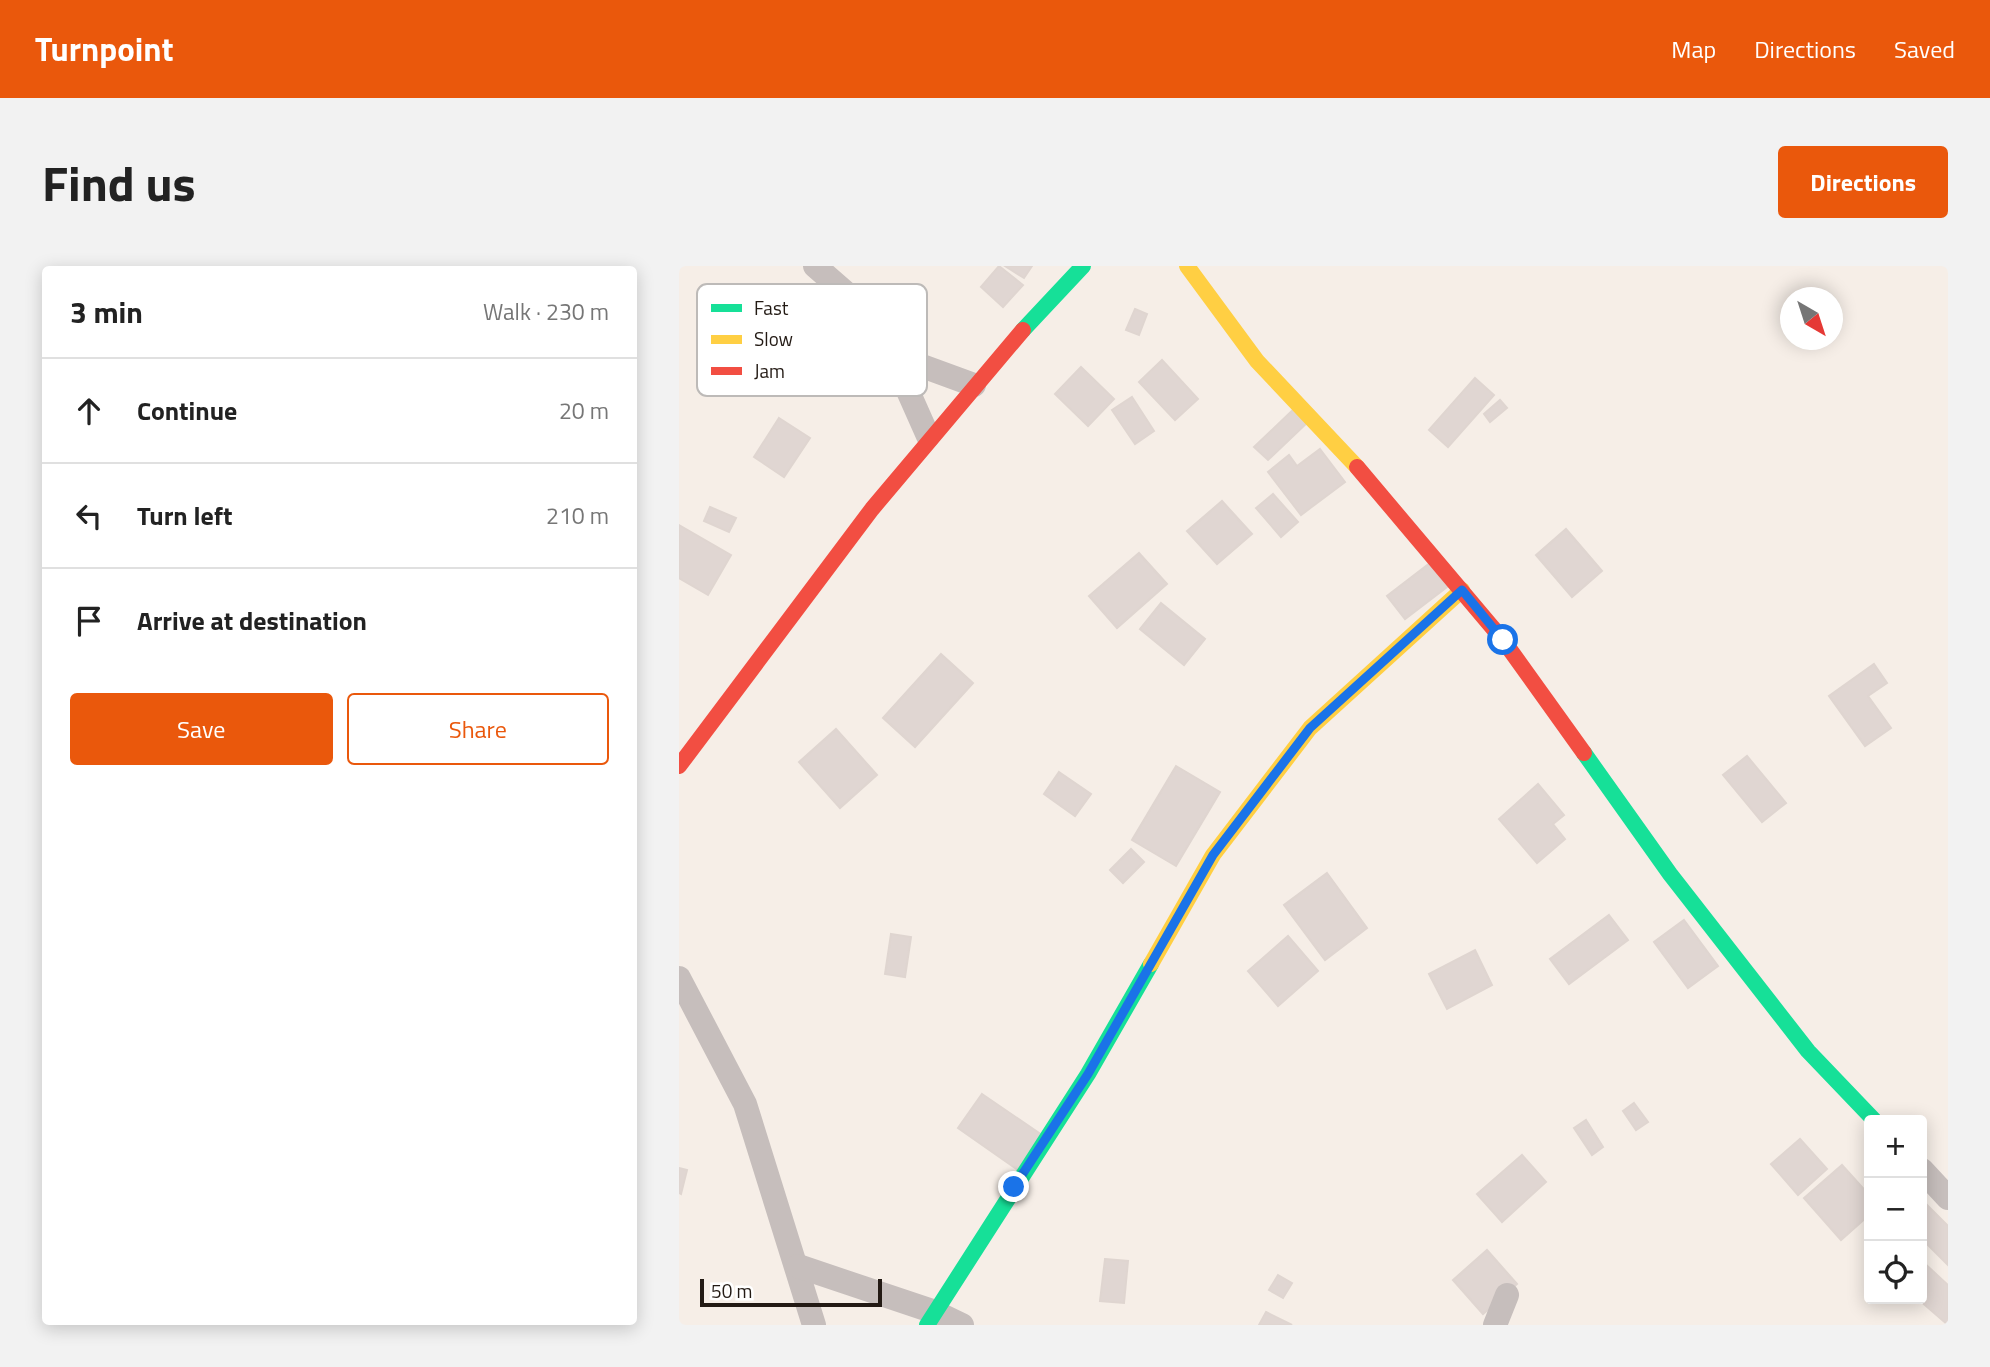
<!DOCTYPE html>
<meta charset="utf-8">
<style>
:root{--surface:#fff;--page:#f2f2f2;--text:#222;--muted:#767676;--line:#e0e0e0;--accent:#ea580c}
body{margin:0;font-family:"Titillium Web",sans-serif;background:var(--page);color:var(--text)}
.controls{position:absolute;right:21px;bottom:21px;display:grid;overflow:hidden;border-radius:7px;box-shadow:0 4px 18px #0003}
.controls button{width:63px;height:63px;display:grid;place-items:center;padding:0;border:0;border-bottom:2px solid var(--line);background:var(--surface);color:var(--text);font:35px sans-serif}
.compass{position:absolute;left:1101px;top:21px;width:63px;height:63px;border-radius:50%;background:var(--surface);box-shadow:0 4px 18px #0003;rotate:141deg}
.scale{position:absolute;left:21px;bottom:18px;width:182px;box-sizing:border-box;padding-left:7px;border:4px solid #231a14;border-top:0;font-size:19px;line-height:24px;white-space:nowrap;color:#231a14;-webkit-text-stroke:5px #fff;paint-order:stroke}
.stop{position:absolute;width:21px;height:21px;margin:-16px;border:5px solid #1a73e8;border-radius:50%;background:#fff}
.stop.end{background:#1a73e8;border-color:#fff;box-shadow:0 2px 7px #0008}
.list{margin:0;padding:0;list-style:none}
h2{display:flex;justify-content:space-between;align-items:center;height:91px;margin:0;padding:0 28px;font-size:30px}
h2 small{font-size:23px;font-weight:400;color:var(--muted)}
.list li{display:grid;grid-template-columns:46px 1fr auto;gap:21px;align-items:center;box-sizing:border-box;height:105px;padding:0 28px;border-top:2px solid var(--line)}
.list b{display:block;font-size:26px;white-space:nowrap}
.list em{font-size:23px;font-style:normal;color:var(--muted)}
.actions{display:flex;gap:14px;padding:21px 28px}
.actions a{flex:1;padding:16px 0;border:2px solid var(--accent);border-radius:7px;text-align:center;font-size:24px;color:var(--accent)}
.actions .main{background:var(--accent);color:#fff}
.icon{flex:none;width:38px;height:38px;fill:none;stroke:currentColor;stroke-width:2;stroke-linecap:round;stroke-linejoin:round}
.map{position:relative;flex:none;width:1269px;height:1059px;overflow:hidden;border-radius:7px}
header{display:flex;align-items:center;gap:42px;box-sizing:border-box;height:98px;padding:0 35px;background:var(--accent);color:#fff}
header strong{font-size:33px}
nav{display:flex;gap:38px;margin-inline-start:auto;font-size:24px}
.intro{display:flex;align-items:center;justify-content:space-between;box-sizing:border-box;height:168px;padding:0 42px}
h1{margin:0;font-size:49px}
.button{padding:18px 32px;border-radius:7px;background:var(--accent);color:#fff;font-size:24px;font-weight:700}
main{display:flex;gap:42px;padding:0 42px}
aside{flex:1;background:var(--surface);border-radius:7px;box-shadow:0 4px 18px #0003}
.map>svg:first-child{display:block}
.building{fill:#e0d6d2;stroke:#dfd5d0;stroke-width:2}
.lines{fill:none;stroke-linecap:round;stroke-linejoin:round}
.street{stroke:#c6bebc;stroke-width:24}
.fast{stroke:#16e098;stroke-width:16}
.slow{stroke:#ffcf43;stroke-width:16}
.jam{stroke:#f24e42;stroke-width:16}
.route{stroke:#1a73e8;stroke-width:9}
.key{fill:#fff;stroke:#bdbab8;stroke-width:2}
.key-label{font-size:19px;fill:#231a14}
</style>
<header>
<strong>Turnpoint</strong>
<nav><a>Map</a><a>Directions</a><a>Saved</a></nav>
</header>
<div class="intro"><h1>Find us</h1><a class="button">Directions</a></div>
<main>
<aside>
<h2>3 min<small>Walk · 230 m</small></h2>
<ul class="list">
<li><svg class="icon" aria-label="ahead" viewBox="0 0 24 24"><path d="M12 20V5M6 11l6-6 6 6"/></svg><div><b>Continue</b></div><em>20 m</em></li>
<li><svg class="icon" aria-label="left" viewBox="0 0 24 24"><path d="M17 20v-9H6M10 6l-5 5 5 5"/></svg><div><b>Turn left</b></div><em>210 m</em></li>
<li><svg class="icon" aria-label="arrive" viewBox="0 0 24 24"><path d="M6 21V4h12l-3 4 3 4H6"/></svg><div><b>Arrive at destination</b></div></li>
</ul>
<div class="actions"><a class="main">Save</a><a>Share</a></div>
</aside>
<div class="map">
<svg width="1269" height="1059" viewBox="0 0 1269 1059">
<rect width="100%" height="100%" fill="#f6eee7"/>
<g class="building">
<path d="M320,0L344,19L324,41L302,21Z"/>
<path d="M326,0H353L345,12Z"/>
<path d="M456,43L468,48L460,69L447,64Z"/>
<path d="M483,94L519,133L496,154L460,116Z"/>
<path d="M402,101L435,133L409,160L376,128Z"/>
<path d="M796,112L815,129L769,181L750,164Z"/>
<path d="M453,131L475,165L456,178L433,144Z"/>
<path d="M821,134L828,142L811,156L805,148Z"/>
<path d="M617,141L630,155L589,194L575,181Z"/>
<path d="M100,152L131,172L105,211L75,191Z"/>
<path d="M641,183L666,216L622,249L589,206L610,189L618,200Z"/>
<path d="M594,228L619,256L602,271L577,242Z"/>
<path d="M543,235L573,268L538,298L508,265Z"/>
<path d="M31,241L57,252L50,266L25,255Z"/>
<path d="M0,259L52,289L29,329L0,312Z"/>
<path d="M887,263L923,305L893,331L857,289Z"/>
<path d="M460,287L488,318L438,362L410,330Z"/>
<path d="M751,297L768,321L726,353L708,330Z"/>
<path d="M482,337L526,373L505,399L461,363Z"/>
<path d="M262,388L294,417L236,481L204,452Z"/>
<path d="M1195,398L1208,417L1189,430L1212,462L1186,480L1150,430Z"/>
<path d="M157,463L198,509L161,542L120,496Z"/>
<path d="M1068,490L1107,537L1083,556L1044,509Z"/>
<path d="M497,500L541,526L497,600L453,574Z"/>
<path d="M380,506L412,528L396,550L365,528Z"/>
<path d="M859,518L885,549L874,558L886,573L858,597L820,553Z"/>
<path d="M452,583L465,596L444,617L431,604Z"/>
<path d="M648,607L688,662L646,694L605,639Z"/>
<path d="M930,649L949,674L890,718L871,693Z"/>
<path d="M1005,654L1039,700L1009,722L975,676Z"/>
<path d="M212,668L232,671L226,711L206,708Z"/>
<path d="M609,670L639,705L599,740L569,705Z"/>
<path d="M796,684L813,719L768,743L750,708Z"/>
<path d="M303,828L363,869L339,904L279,862Z"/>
<path d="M955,837L969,856L957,864L944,845Z"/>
<path d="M907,854L924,881L913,889L895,862Z"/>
<path d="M1121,873L1148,903L1119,929L1092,898Z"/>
<path d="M843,889L867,916L823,956L798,928Z"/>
<path d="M1163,899L1190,929V949L1162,974L1125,932Z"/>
<path d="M0,902L8,904L2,928L0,927Z"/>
<path d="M1243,934L1269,960V999L1243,973Z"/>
<path d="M808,984L838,1018L804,1048L774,1014Z"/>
<path d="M426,993L449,995L445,1037L421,1035Z"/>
<path d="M1243,995L1269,1019V1059L1239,1033H1243Z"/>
<path d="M599,1009L613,1017L604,1032L590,1024Z"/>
<path d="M587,1046L613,1059H580Z"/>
</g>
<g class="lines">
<g class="street">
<path d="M136,0L167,27L213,89L249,170"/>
<path d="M213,89L295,119"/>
<path d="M0,712L66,838L135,1059"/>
<path d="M1243,904L1269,932"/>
<path d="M119,1000L256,1046L283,1059"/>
<path d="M816,1059L828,1029"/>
</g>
<g class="fast">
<path d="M344,64L404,0"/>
<path d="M905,487L991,608L1129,785L1195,854"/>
<path d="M248,1059L409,808L472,698"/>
</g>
<g class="slow">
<path d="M508,0L578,95L678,201"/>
<path d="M472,698L534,589L631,462L783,324"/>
</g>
<g class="jam">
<path d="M678,201L824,374L905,487"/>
<path d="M0,500L193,243L344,64"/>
</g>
</g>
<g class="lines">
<path class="route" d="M335,921L409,808L534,589L631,462L783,324L824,374"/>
</g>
<rect x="18" y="18" width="230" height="112" rx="10" class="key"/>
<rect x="32" y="38" width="31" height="8" fill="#16e098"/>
<rect x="32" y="69" width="31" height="9" fill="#ffcf43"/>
<rect x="32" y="101" width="31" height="8" fill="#f24e42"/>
<g class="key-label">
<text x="75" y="49">Fast</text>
<text x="75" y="80">Slow</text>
<text x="75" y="112">Jam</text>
</g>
</svg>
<div class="controls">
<button>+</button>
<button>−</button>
<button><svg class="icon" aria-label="locate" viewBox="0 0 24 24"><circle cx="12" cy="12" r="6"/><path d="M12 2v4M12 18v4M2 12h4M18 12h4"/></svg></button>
</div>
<svg class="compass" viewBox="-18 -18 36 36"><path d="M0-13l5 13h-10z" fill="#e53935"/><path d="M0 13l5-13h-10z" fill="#767676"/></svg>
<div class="scale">50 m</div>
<div class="stop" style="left:824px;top:374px"></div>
<div class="stop end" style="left:335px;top:921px"></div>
</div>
</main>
